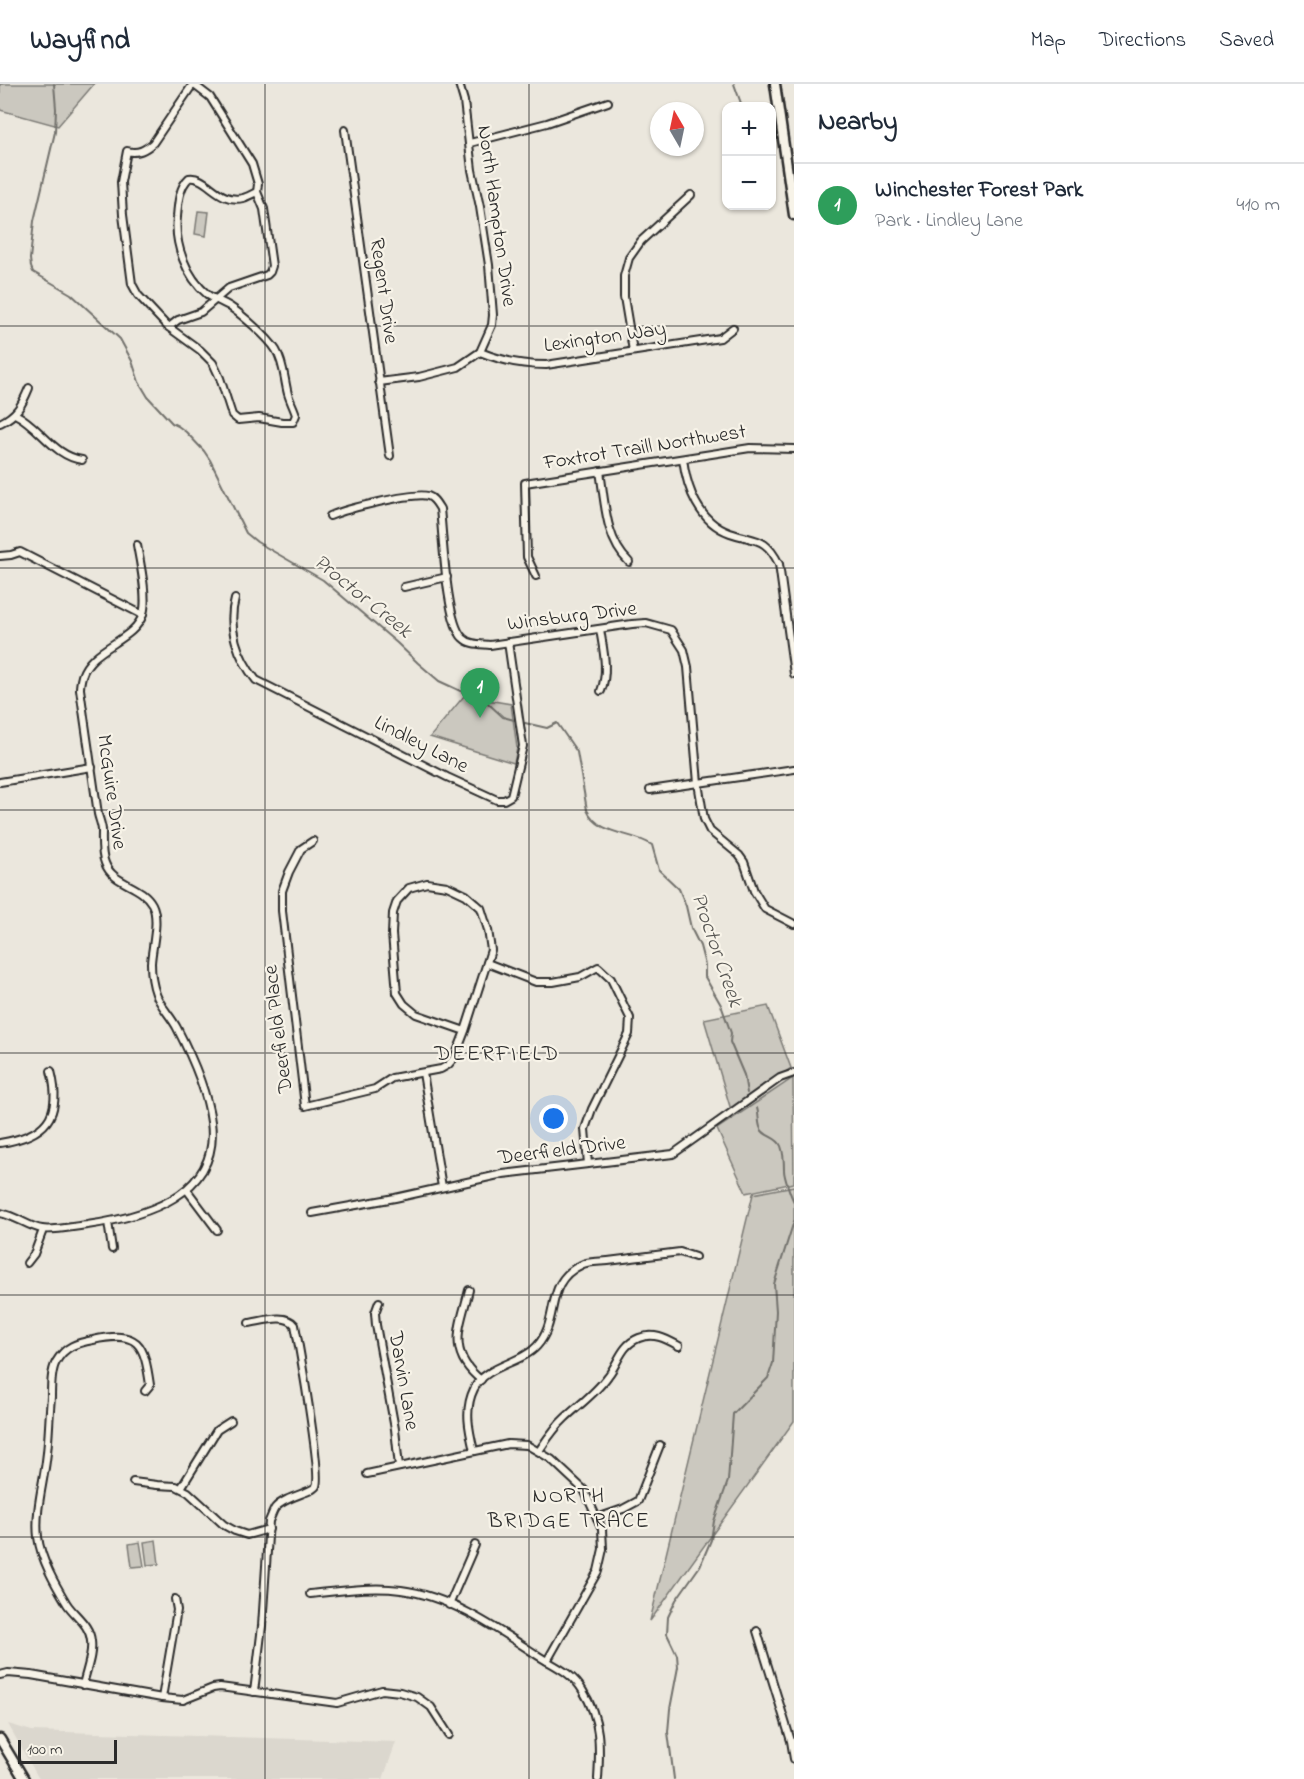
<!DOCTYPE html>
<meta charset="utf-8">
<style>
:root{--surface:#fff;--page:#f2f2f3;--text:#1f2937;--muted:#747a83;--line:#e0e1e3;--accent:#ea580c}
body{margin:0;font-family:"Indie Flower",sans-serif;background:var(--page);color:var(--text)}
.controls{position:absolute;right:18px;top:18px;display:grid;overflow:hidden;border-radius:12px;box-shadow:0 2px 4px #0004}
.controls button{width:54px;height:54px;display:grid;place-items:center;padding:0;border:0;border-bottom:2px solid var(--line);background:var(--surface);color:var(--text);font:30px sans-serif}
.compass{position:absolute;left:650px;top:18px;width:54px;height:54px;border-radius:50%;background:var(--surface);box-shadow:0 2px 4px #0004;rotate:351deg}
.scale{position:absolute;left:18px;bottom:15px;width:99px;box-sizing:border-box;padding-left:6px;border:3px solid #2b2b2b;border-top:0;font-size:16px;line-height:21px;white-space:nowrap;color:#2b2b2b;-webkit-text-stroke:4px #f7f3e8;paint-order:stroke}
.you{position:absolute;left:554px;top:1035px;width:21px;height:21px;margin:-15px;border:4px solid #fff;border-radius:50%;background:#1a73e8;box-shadow:0 0 0 9px #1a73e833}
.badge{display:grid;place-items:center;width:39px;height:39px;border-radius:50%;background:var(--accent);color:#fff;font-size:20px;font-weight:700}
.pin{position:absolute;translate:-50% -50px;filter:drop-shadow(0 2px 3px #0008)}
.pin::after{content:'';position:absolute;top:32px;width:21px;height:18px;background:inherit;clip-path:polygon(0 0,100% 0,50% 100%)}
.list{margin:0;padding:0;list-style:none}
h2{display:flex;justify-content:space-between;align-items:center;height:78px;margin:0;padding:0 24px;font-size:26px}
h2 small{font-size:20px;font-weight:400;color:var(--muted)}
.list li{display:grid;grid-template-columns:39px 1fr auto;gap:18px;align-items:center;box-sizing:border-box;height:84px;padding:0 24px;border-top:2px solid var(--line)}
.list b{display:block;font-size:22px;white-space:nowrap}
.list p{margin:0;font-size:20px;white-space:nowrap;color:var(--muted)}
.list em{font-size:20px;font-style:normal;color:var(--muted)}
.map{position:relative;flex:none;width:794px;height:1695px;overflow:hidden}
header{display:flex;align-items:center;gap:36px;box-sizing:border-box;height:84px;padding:0 30px;background:var(--surface);border-bottom:2px solid var(--line)}
header strong{font-size:28px}
nav{display:flex;gap:33px;margin-inline-start:auto;font-size:21px}
main{display:flex}
aside{flex:1;background:var(--surface)}
.map>svg:first-child{display:block}
.built{fill:#dbd7ce}
.green{fill:#cbc8bf;stroke:#7b7a75;stroke-width:1.5}
.lines{fill:none;stroke-linecap:round;stroke-linejoin:round}
.stream{stroke:#72716c;stroke-width:2}
.street-casing{stroke:#2b2b2b;stroke-width:10}
.secondary-casing{stroke:#2b2b2b;stroke-width:13}
.street{stroke:#f7f3e8;stroke-width:6}
.secondary{stroke:#f7f3e8;stroke-width:8}
.grid{fill:none;stroke:#2b2b2b;stroke-width:1.5;stroke-opacity:0.55}
.labels{text-anchor:middle;dominant-baseline:central;stroke-width:4.5;stroke-linejoin:round;paint-order:stroke}
.street-label{font-size:21px;fill:#2b2b2b;stroke:#f7f3e8}
.water-label{font-size:22px;font-style:italic;fill:#555451;stroke:#f7f3e8}
.neighbourhood-label{font-size:22px;letter-spacing:1.5px;fill:#2b2b2b;stroke:#f7f3e8}
</style>
<header>
<strong>Wayfind</strong>
<nav><a>Map</a><a>Directions</a><a>Saved</a></nav>
</header>
<main>
<div class="map">
<svg width="794" height="1695" viewBox="0 0 794 1695">
<rect width="100%" height="100%" fill="#ebe7dd"/>
<filter id="ink" filterUnits="userSpaceOnUse"><feTurbulence type="fractalNoise" baseFrequency=".0167" numOctaves="2"/><feDisplacementMap in="SourceGraphic" scale="12" xChannelSelector="R" yChannelSelector="G"/><feConvolveMatrix kernelMatrix="1 2 1 2 8 2 1 2 1" color-interpolation-filters="sRGB"/></filter>
<g filter="url(#ink)">
<path class="built" d="M8,1640L32,1647L396,1658L383,1695H39Z"/>
<g class="green">
<path d="M0,0H94L58,42L0,26Z"/>
<path d="M198,127L209,128L206,152L195,150Z"/>
<path d="M464,612L511,620L517,664L514,679L430,653Z"/>
<path d="M768,922L791,984L731,1026L704,935Z"/>
<path d="M793,994L794,1099L746,1109L717,1045Z"/>
<path d="M794,1102V1337L650,1537L753,1110Z"/>
<path d="M156,1456L159,1480L147,1481L144,1458Z"/>
<path d="M140,1458L144,1482L132,1483L129,1460Z"/>
</g>
<g class="lines">
<g class="stream">
<path d="M54,0L56,25L55,48L34,137L30,175L31,183L33,188L71,210L120,255L132,277L139,298L148,313L172,339L178,342L186,348L204,367L210,376L246,449L257,458L323,496L397,559L418,579L439,597L467,610L480,612L503,633L514,636"/>
<path d="M734,0L742,22"/>
<path d="M525,639L547,644L557,639L577,668L587,726C599,752 631,747 652,761L659,786L679,805L686,822L691,844L700,862L705,881V893L721,921L731,949L730,958L744,991L747,1009"/>
<path d="M757,1024C759,1030 758,1037 760,1043C763,1053 777,1052 781,1062C784,1070 784,1077 784,1086C784,1093 791,1112 794,1118"/>
<path d="M674,1695L668,1648L670,1625L678,1583L677,1571L667,1550L668,1533L676,1516L700,1482L711,1456L714,1437L728,1397L733,1330L768,1294L773,1279L776,1227L774,1200L794,1137"/>
</g>
<g class="street-casing">
<g id="street">
<path d="M193,0L153,59C145,66 138,70 127,67L121,98L123,131L132,200L138,211L167,242L200,266L213,279L220,294L232,331L238,336L259,334L282,338H293L296,331C294,324 290,317 288,310C284,295 284,279 276,266C268,253 241,230 229,222C222,218 214,215 208,211C186,193 174,160 177,133C178,120 179,103 189,94C207,91 218,120 243,114C247,113 252,110 257,108"/>
<path d="M345,46L390,372"/>
<path d="M470,59L547,39L608,18"/>
<path d="M169,243L178,236L201,228L229,204L267,191L270,188L272,182L264,125L257,108L258,100L252,80L210,13L193,0"/>
<path d="M633,267L624,213V192L629,174L641,157L691,111"/>
<path d="M480,268C502,277 522,281 546,281L720,254L733,244"/>
<path d="M379,298L419,293L458,283L480,268L492,241L493,231L489,181L480,123L472,86L464,17L459,0"/>
<path d="M15,330C40,342 53,372 82,376"/>
<path d="M0,339C17,331 22,321 29,304"/>
<path d="M683,375C687,405 699,438 730,449C756,458 765,452 779,480L794,590"/>
<path d="M600,387C605,418 605,455 629,478"/>
<path d="M330,432C346,425 413,408 428,412C434,414 437,420 440,425C443,451 446,539 463,554C470,561 481,560 490,561L632,540L646,539L671,546L684,566L688,583L698,699L704,735L710,747L739,771L744,778L754,807L765,825L794,840"/>
<path d="M0,472L11,471L20,468L143,531"/>
<path d="M536,492L527,473L525,399L750,364L794,365"/>
<path d="M404,503L447,493"/>
<path d="M235,515C227,543 238,574 256,596L447,693L497,716H504L511,712L523,662L508,558"/>
<path d="M600,545C603,565 609,587 601,607"/>
<path d="M0,698L92,683"/>
<path d="M650,706L794,685"/>
<path d="M313,757L301,765L289,788L282,807V827L305,1022L375,1005L392,994L441,985L448,981L455,973L465,947L491,866L488,846L481,824L466,811L447,802L427,799L409,804L397,817L393,829L392,850L397,909L404,920L416,930L465,947"/>
<path d="M487,879L536,898H553L580,893L598,883L611,895L630,934L629,950L592,1025L585,1045L588,1080"/>
<path d="M423,989L442,1103"/>
<path d="M0,1059C45,1052 63,1033 51,987"/>
<path d="M187,1106L217,1146"/>
<path d="M0,1129C16,1132 29,1143 42,1145C52,1147 77,1142 87,1141C144,1133 221,1111 211,1038C207,1006 192,973 177,944C171,932 160,922 156,910C152,899 151,890 151,879C152,862 160,835 152,820C141,800 113,801 105,779C101,770 102,757 102,747C102,741 99,735 98,730L80,605C80,601 81,596 82,592C91,563 135,557 143,530C148,514 140,478 137,461"/>
<path d="M312,1129L395,1114L503,1090L673,1070L780,994L794,989"/>
<path d="M108,1138L112,1165"/>
<path d="M27,1179L34,1170L43,1146"/>
<path d="M469,1206C460,1243 446,1268 481,1296"/>
<path d="M379,1218L375,1229L376,1241L395,1345L399,1383"/>
<path d="M249,1239C263,1237 286,1229 295,1241C299,1262 322,1391 316,1402C312,1409 285,1412 275,1424C273,1427 271,1433 269,1437L262,1542L254,1608"/>
<path d="M474,1367C469,1346 464,1325 474,1305C485,1281 521,1280 537,1262C561,1235 543,1199 581,1181C588,1177 600,1178 608,1177C632,1174 656,1171 680,1168L695,1173"/>
<path d="M539,1367C547,1355 554,1344 565,1334C580,1320 596,1309 608,1292C619,1278 621,1261 639,1254C654,1248 666,1255 679,1262"/>
<path d="M367,1390L508,1360L527,1361L551,1375L584,1406L602,1445L603,1465L598,1487L547,1577"/>
<path d="M133,1398L157,1401L176,1402L188,1408L224,1441L235,1447L247,1451L269,1445"/>
<path d="M181,1404L217,1346L231,1337"/>
<path d="M597,1434L623,1425L638,1417L660,1361"/>
<path d="M310,1510C340,1507 371,1502 401,1506C450,1512 496,1544 537,1571C554,1582 572,1588 583,1607C601,1635 600,1663 598,1695"/>
<path d="M449,1521L475,1461"/>
<path d="M757,1547L791,1657L794,1675"/>
<path d="M0,1591L8,1589L31,1591L162,1614L183,1616L213,1604L220,1603L337,1619L382,1606L400,1608L417,1613L431,1623L449,1651"/>
<path d="M83,1601C86,1587 93,1571 91,1557C90,1541 75,1532 67,1520C55,1500 41,1476 38,1453C35,1428 43,1401 46,1377C49,1356 49,1334 51,1313C51,1302 51,1287 56,1278C65,1262 77,1259 93,1256C139,1246 144,1259 150,1301L145,1307"/>
<path d="M162,1614L177,1526L175,1515"/>
</g>
</g>
<g class="secondary-casing">
<g id="secondary">
<path d="M775,0L794,131"/>
<path d="M0,1655L24,1695"/>
</g>
</g>
<use href="#street" class="street"/>
<use href="#secondary" class="secondary"/>
</g>
</g>
<path class="grid" d="M265,0V1695M529,0V1695M0,242H794M0,484H794M0,726H794M0,969H794M0,1211H794M0,1453H794"/>
<g class="labels">
<g class="street-label">
<text transform="translate(496 132) rotate(82)">North Hampton Drive</text>
<text transform="translate(383 207) rotate(82)">Regent Drive</text>
<text transform="translate(605 254) rotate(-8)">Lexington Way</text>
<text transform="translate(645 364) rotate(-9)">Foxtrot Traill Northwest</text>
<text transform="translate(572 533) rotate(-7)">Winsburg Drive</text>
<text transform="translate(421 661) rotate(27)">Lindley Lane</text>
<text transform="translate(111 708) rotate(82)">McGuire Drive</text>
<text transform="translate(279 945) rotate(-97)">Deerfield Place</text>
<text transform="translate(562 1067) rotate(-7)">Deerfield Drive</text>
<text transform="translate(403 1297) rotate(80)">Darvin Lane</text>
</g>
<g class="water-label">
<text transform="translate(362 513) rotate(39)">Proctor Creek</text>
<text transform="translate(716 866) rotate(71)">Proctor Creek</text>
</g>
<g class="neighbourhood-label">
<text x="497" y="971">DEERFIELD</text>
<text x="569" y="1413">NORTH<tspan x="569" dy="25">BRIDGE TRACE</tspan></text>
</g>
</g>
</svg>
<div class="controls">
<button>+</button>
<button>−</button>
</div>
<svg class="compass" viewBox="-18 -18 36 36"><path d="M0-13l5 13h-10z" fill="#e53935"/><path d="M0 13l5-13h-10z" fill="#747a83"/></svg>
<div class="scale">100 m</div>
<div class="you"></div>
<div class="pin badge" style="left:480px;top:634px;background:#2e9e5b">1</div>
</div>
<aside>
<h2>Nearby<small></small></h2>
<ul class="list">
<li><span class="badge" style="background:#2e9e5b">1</span><div><b>Winchester Forest Park</b><p>Park · Lindley Lane</p></div><em>410 m</em></li>
</ul>
</aside>
</main>
